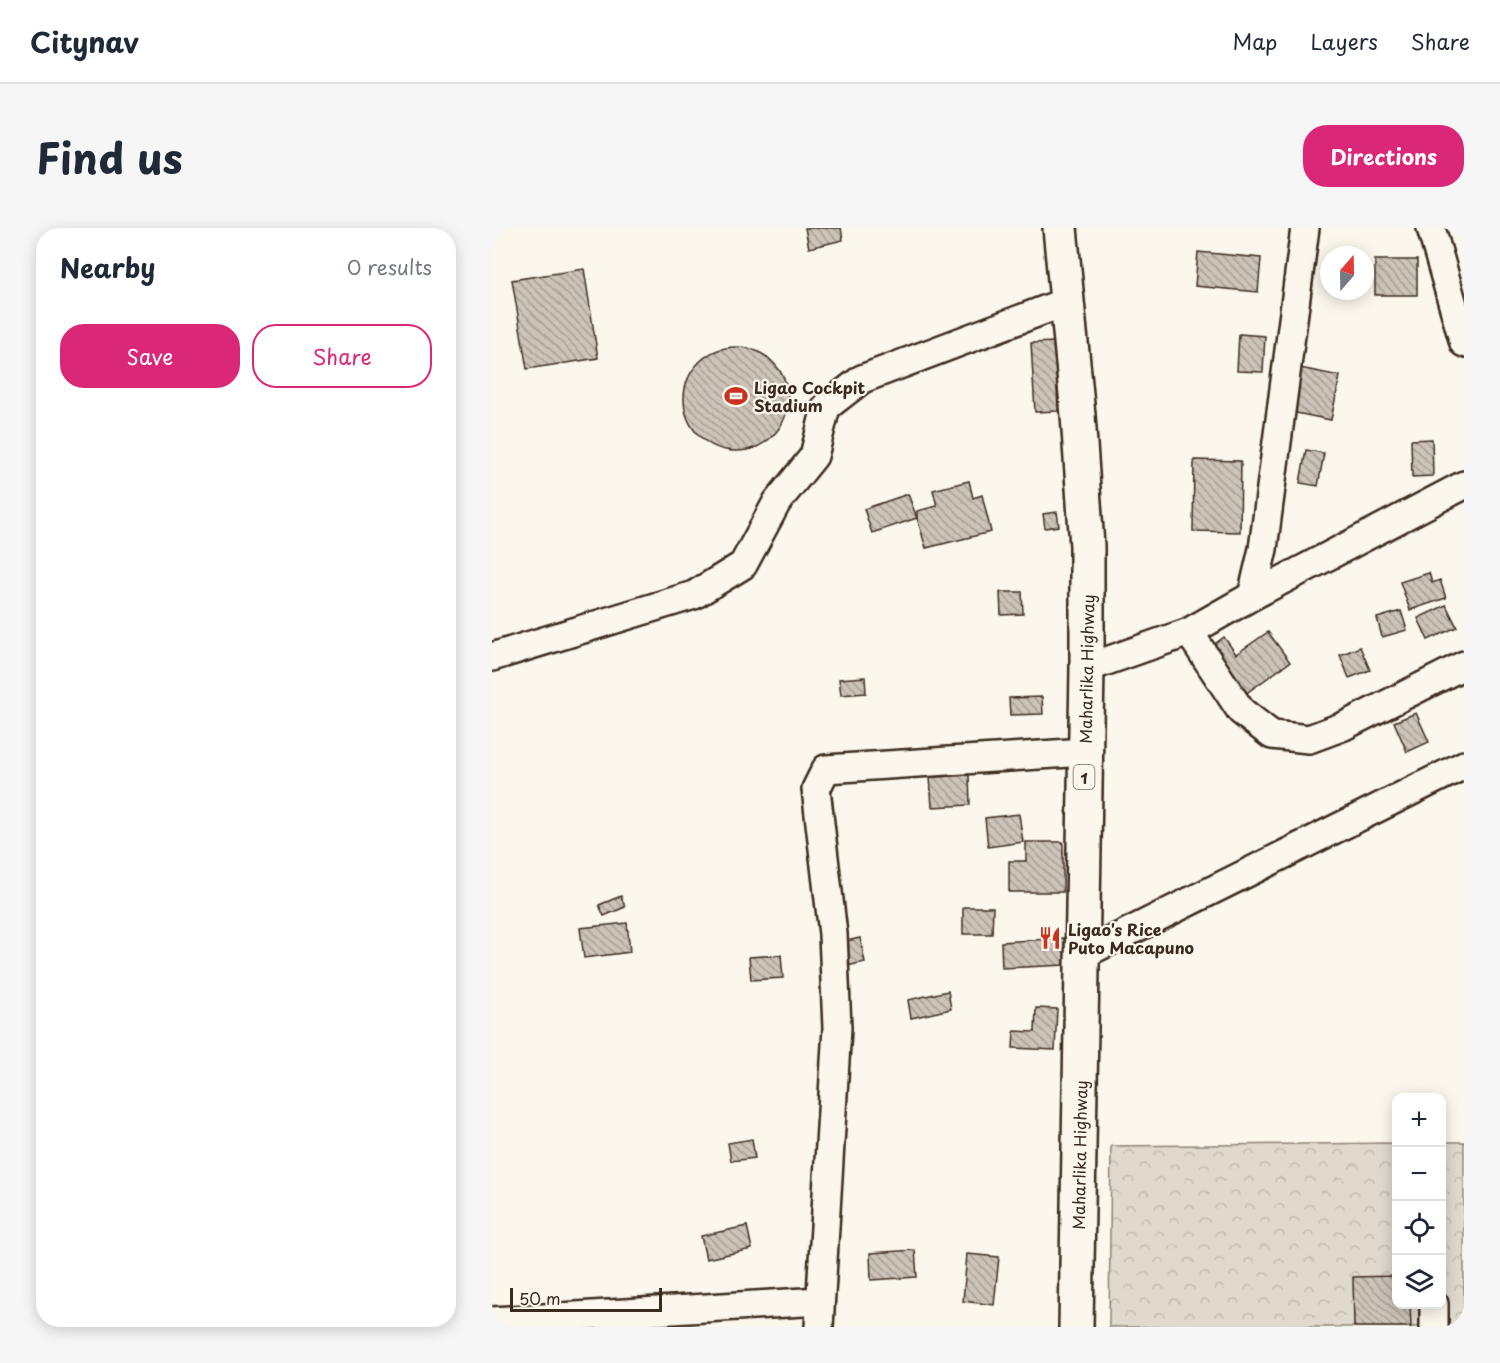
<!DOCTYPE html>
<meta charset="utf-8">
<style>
:root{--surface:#fff;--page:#f6f6f7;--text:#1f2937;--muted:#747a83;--line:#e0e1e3;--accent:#db2777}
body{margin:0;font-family:"Playpen Sans",sans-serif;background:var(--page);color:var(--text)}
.controls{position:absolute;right:18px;bottom:18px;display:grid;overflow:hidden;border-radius:12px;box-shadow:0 3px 15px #0003}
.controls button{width:54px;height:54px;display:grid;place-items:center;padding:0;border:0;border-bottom:2px solid var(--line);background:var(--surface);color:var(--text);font:30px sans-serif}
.compass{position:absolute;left:828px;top:18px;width:54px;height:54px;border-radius:50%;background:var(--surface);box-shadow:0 3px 15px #0003;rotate:20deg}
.scale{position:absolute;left:18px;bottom:15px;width:152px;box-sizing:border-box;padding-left:6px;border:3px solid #3b2a1e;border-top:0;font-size:16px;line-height:21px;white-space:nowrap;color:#3b2a1e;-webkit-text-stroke:4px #fbf7ec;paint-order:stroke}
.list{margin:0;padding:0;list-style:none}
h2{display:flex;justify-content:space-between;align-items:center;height:78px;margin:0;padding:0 24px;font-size:26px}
h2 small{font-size:20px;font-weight:400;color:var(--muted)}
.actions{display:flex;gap:12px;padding:18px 24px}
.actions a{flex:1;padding:14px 0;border:2px solid var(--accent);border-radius:24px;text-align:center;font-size:21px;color:var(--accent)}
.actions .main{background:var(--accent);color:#fff}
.icon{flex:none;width:33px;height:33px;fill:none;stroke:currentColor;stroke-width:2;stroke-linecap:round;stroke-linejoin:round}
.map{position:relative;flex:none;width:972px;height:1099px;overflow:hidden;border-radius:24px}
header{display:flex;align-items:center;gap:36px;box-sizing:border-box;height:84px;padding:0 30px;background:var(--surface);border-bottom:2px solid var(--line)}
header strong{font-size:28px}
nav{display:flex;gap:33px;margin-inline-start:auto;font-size:21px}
.intro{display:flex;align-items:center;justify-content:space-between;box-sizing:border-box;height:144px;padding:0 36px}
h1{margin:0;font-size:42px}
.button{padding:15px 27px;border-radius:24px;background:var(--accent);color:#fff;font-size:21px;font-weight:700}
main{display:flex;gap:36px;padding:0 36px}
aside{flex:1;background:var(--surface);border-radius:24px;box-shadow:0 3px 15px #0003}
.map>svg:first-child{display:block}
.forest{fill:url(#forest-crowns);stroke:#8d8276;stroke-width:1.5}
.building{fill:url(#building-back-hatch);stroke:#3b2a1e;stroke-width:1.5}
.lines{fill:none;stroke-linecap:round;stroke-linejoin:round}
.minor-casing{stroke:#3b2a1e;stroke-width:32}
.highway-casing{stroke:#3b2a1e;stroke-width:38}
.minor{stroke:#fbf7ec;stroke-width:27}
.highway{stroke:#fbf7ec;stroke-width:33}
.labels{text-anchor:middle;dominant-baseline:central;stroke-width:4.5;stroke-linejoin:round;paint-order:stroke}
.shield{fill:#fbf7ec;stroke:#75685c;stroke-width:1.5}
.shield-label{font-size:15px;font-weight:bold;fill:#3b2a1e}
.poi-label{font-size:16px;font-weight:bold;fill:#3b2a1e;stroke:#fbf7ec;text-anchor:start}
.street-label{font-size:16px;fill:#3b2a1e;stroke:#fbf7ec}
</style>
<header>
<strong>Citynav</strong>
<nav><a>Map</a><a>Layers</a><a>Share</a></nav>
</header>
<div class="intro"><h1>Find us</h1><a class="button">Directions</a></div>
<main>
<aside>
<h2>Nearby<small>0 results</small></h2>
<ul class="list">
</ul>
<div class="actions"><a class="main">Save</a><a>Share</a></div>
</aside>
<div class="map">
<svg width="972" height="1099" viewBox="0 0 972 1099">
<defs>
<pattern id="forest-crowns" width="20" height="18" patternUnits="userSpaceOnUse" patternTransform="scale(1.5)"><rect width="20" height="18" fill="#dfd9ce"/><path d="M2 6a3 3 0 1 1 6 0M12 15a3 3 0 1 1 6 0" fill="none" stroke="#c0bab0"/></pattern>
<pattern id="building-back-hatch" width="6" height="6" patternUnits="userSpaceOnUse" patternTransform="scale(1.5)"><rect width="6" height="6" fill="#ccc4b9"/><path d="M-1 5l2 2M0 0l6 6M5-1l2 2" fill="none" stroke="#a79f96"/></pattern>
</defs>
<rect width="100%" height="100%" fill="#fbf7ec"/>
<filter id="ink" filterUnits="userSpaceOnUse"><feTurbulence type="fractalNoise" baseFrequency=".0167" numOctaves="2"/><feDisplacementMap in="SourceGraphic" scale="12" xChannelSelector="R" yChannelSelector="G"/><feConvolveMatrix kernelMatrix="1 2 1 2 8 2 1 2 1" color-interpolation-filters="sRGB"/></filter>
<g filter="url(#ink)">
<path class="forest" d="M950,914H972V1099H617L619,918L904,915V1076H950Z"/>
<g class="building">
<path d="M313,0H349L351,12L317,20Z"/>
<path d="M706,24L769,30L766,64L703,58Z"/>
<rect x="883" y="32" width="42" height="35"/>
<path d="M92,41L106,130L35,141L20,52Z"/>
<path d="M747,106L773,108L771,144L745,143Z"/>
<path d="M563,114L566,183L543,184L539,115Z"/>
<circle cx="244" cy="171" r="52"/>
<path d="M808,140L848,148L839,192L799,184Z"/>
<path d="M940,211L941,248L920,249L919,212Z"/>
<path d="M814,222L832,225L826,258L808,255Z"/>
<path d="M702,232L749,233L748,304L701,303Z"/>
<path d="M477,253L481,270L490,267L499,304L434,320L425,290V283L445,278L441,262Z"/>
<path d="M416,266L425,290L380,305L372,281Z"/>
<path d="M565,284L567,298L553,300L551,286Z"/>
<path d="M937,345L940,355L948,352L954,370L918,382L908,354Z"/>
<path d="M508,364H530L531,386L509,387Z"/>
<path d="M954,377L965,399L936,412L926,390Z"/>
<path d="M909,383L915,402L890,409L885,390Z"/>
<path d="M776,404L798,434L753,466L719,419L732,409L744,426Z"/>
<path d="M868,419L878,442L857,450L848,427Z"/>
<path d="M373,449L374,465L349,467L347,451Z"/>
<path d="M550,469L551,486L518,487L517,470Z"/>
<path d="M924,485L937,514L915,524L902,494Z"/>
<path d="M477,547L478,577L440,579L438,549Z"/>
<path d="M527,586L531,614L496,619L493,590Z"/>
<path d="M534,614H571V664H517V633H534Z"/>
<path d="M129,668L133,679L112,688L107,677Z"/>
<path d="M471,679H501L500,706H471Z"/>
<path d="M135,695L138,724L92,730L88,700Z"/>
<path d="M368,710L373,734L355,738L350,714Z"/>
<path d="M572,710L574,737L510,740L509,714Z"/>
<path d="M289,727L291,750L259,752L257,729Z"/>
<path d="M456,763L459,781L419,790L416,772Z"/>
<path d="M544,780L565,781L563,822L521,820L522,803L543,804Z"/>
<path d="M260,911L263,930L239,933L236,915Z"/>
<path d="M255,998L260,1021L214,1031L209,1008Z"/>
<path d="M423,1022L425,1049L379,1052L378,1025Z"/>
<path d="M475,1026L507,1029L502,1077L471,1073Z"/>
<path d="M904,1048V1076H918L919,1099H862L861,1049Z"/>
</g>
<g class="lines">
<g class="minor-casing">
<g id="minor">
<path d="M939,0L972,115"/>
<path d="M760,368L771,321L813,0"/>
<path d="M697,404L749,483L780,507L817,511L852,498L972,437"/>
<path d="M0,429L202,367L251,337L285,274L322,228L334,179L370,151L576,73"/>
<path d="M595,440L697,404L760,368L972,257"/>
<path d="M590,727L972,537"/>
<path d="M942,1076V1099"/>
<path d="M0,1093L328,1073"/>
<path d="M327,1099L345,800L341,706L324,561L334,541L593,524"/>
</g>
</g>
<g class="highway-casing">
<path id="highway" d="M568,0L586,187L595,318V440L584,1099"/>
</g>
<use href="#minor" class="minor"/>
<use href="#highway" class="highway"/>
</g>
</g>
<defs>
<g id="stadium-bare" transform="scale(1.8)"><path d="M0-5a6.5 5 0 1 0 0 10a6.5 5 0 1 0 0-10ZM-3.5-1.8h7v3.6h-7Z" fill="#c8321e" stroke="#fbf7ec" stroke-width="2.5" paint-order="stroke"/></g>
<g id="restaurant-bare" transform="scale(1.8)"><path d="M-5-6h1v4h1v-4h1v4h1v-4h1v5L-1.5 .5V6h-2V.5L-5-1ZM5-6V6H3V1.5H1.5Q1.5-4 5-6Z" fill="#c8321e" stroke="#fbf7ec" stroke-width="2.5" paint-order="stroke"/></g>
</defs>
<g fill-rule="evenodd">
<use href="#stadium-bare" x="244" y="168"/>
<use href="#restaurant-bare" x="558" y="710"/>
</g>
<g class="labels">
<rect class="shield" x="581.5" y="537" width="21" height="24" rx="4.5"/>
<g class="shield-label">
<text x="592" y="549">1</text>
</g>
<g class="poi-label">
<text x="262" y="159">Ligao Cockpit<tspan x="262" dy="18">Stadium</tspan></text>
<text x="576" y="701">Ligao's Rice<tspan x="576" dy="18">Puto Macapuno</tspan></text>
</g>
<g class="street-label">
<text transform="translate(594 441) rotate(-89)">Maharlika Highway</text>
<text transform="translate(587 927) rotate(-89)">Maharlika Highway</text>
</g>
</g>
</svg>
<div class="controls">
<button>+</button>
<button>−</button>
<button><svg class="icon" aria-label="locate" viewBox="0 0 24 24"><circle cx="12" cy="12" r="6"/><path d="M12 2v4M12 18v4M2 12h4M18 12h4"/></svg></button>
<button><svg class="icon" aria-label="layers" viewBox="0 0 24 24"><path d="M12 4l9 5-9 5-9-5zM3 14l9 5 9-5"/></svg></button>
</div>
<svg class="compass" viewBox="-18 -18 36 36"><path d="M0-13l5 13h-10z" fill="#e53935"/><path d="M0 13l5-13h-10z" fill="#747a83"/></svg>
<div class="scale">50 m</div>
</div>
</main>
